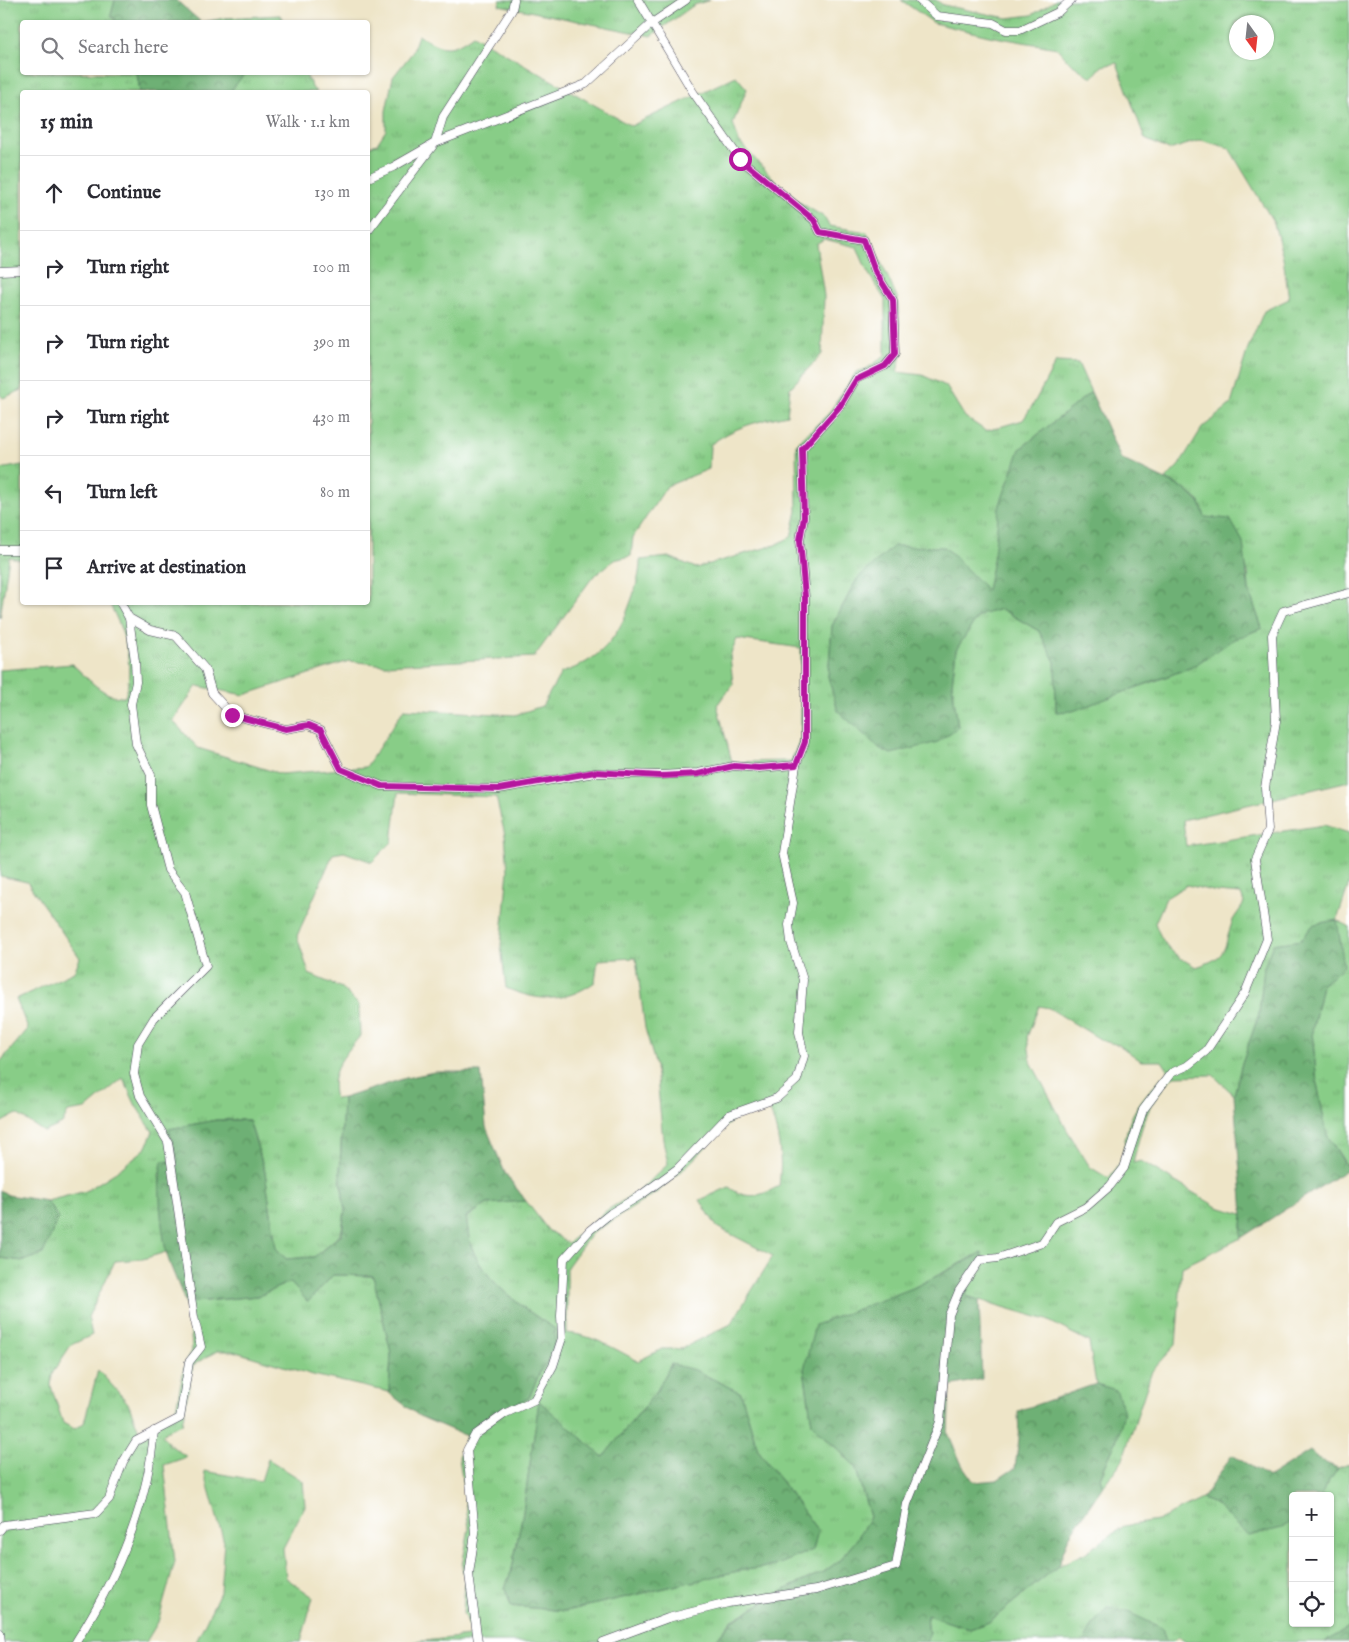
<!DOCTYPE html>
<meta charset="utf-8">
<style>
:root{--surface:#fff;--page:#f7f7f7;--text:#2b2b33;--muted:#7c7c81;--line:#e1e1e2}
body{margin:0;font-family:"IM FELL English",serif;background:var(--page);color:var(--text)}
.controls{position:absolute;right:15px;bottom:15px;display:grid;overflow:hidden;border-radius:5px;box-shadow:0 1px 4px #0004}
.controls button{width:45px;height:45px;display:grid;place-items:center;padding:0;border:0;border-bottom:1px solid var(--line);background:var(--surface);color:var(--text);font:25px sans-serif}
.compass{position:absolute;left:1229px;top:15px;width:45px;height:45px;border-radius:50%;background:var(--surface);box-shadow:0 1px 4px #0004;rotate:165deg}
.stop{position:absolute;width:15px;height:15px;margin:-11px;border:4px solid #b5179e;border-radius:50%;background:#fff}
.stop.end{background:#b5179e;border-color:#fff;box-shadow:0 1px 5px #0008}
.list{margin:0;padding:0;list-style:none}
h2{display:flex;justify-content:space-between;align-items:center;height:65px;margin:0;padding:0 20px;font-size:21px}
h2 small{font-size:16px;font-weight:400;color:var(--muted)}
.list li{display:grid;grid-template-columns:32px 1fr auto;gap:15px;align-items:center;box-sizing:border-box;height:75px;padding:0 20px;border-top:1px solid var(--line)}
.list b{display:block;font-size:19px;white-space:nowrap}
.list em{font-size:16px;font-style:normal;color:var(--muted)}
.icon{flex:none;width:28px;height:28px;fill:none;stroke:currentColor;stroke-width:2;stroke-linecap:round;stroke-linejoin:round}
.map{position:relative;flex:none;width:1349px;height:1642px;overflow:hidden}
.search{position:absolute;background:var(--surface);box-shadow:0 1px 4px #0004;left:20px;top:20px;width:350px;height:55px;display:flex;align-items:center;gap:12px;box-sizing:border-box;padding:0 18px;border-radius:5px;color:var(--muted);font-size:19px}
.panel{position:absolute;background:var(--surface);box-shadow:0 1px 4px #0004;left:20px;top:90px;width:350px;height:515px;border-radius:5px}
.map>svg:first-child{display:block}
.grass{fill:url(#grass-tufts);stroke:#557861;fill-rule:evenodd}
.forest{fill:url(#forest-crowns);stroke:#486958}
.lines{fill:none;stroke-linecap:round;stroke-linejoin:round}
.minor-casing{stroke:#413f50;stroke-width:9}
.minor{stroke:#fff;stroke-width:8}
.route{stroke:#b5179e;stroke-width:6}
</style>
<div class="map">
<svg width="1349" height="1642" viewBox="0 0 1349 1642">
<defs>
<pattern id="grass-tufts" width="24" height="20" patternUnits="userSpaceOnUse" patternTransform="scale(1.25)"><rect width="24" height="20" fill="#88cd87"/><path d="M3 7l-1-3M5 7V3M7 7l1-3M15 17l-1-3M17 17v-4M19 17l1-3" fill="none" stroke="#75b075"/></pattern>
<pattern id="forest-crowns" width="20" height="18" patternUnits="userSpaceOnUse" patternTransform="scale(1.25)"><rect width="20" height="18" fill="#6eb074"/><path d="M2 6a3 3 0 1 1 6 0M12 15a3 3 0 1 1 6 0" fill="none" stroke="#5a8f60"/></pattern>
</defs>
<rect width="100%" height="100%" fill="#fff"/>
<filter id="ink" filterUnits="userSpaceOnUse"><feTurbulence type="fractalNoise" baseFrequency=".02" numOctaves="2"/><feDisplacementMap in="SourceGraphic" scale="10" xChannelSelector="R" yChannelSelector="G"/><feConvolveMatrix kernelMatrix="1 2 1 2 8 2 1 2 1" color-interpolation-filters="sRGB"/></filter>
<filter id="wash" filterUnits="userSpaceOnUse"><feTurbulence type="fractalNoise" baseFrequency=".0096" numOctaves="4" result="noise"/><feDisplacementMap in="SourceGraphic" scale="20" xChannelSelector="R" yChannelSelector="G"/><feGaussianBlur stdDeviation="1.12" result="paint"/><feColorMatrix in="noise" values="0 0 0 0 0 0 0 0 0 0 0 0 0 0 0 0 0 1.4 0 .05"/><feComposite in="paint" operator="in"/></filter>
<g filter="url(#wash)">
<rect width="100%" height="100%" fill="#eee5c8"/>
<g class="grass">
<path d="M0,0H115L111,15L117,22H22V72L137,73L140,92H22V390L3,398L0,395Z"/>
<path d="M500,0H710L694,5L651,36L499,5Z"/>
<path d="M901,0H936L943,5L1007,18L1032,15L1056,0H1349V781L1183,820L1186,846L1324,825L1349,833V884L1337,920L1349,927V1169L1327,1135L1317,1083L1312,1032L1322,985L1344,966L1314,924L1301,940L1264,967L1259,1014L1242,1063L1234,1095L1213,1075L1174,1076C1146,1104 1142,1125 1133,1163L1141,1161L1217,1207L1243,1214L1241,1238L1182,1267L1176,1345L1152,1371L1122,1461L1103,1486L1100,1478L1118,1437L1116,1391L1096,1384L1089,1342L1047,1320L966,1296L971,1278L982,1266L981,1253L913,1288L804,1369L812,1424L855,1466L870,1517L857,1539L839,1561L825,1571L786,1589L731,1621L714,1642H414L469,1636L471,1633L463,1613L465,1583L462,1566L469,1528L459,1457L466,1436L497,1412L529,1398L540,1372L554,1352L555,1329C526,1310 484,1282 472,1248C468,1239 468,1227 466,1218L487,1204L526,1201L548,1230L568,1243L607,1210L638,1192L668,1164L663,1140L656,1067L645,1028L636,958L598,960L595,982C565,1003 539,1002 506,988L501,945L508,870L505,835L496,797L398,793L392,842L372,862L344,852L333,854L297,936L309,974L342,988L359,1005L360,1036C344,1056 328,1071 335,1099L343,1098L340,1173L345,1211L341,1234L314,1257L286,1259L276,1248L265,1172L249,1120H216L169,1129L178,1161L159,1174L166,1252L143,1259L115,1261L88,1317L92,1335L71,1345L52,1374L51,1386L63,1423L74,1429L84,1423L98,1370L128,1403L139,1431L154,1426L175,1413L185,1364L192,1350L190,1319L185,1303L258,1296L290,1282L308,1301L333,1275L373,1276L391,1353L389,1392L313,1375L233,1351H217L193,1365L182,1424L166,1431L162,1435L170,1445L187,1457L164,1465L175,1562L158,1622L146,1642H0V1258L23,1261L58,1218L47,1201L86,1191L116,1172L145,1149L153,1132L136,1106L123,1078L86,1109L68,1112L62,1124L44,1132L17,1114L0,1123V1062L28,1029L16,999L74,972L80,958L27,882L0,876V670L72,664C87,677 104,699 125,697C135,665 124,630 109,603L368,602V147L377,144L386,130V111L393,77L412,53L418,35C442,49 449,53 473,35L631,126L736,76L747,89L733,123L739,142L791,197L824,217L829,226L867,232L897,297L902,352L897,372L922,375L946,386L965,417L986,431L1023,420L1034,403L1056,362L1078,363L1091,392L1020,449L987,591L945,547L857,579L832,626L828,677L958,727L952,684L956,649L978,616L1001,609L1039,631L1056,662V712L1150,683L1191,667L1233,640L1262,628L1249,591L1248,572L1205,517L1200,502L1183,488L1166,479L1179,465L1202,428L1231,404L1248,348L1264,311L1289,299L1283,258L1274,223L1229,148L1201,140L1169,150L1145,139L1117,63L1102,66L1092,78L1070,63L1057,48L989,36L934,23ZM1236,22H1266V52H1236ZM824,239L857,247L867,271L885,300V356L866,369L856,372L828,414L796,444L797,511L791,537L775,545L696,568L669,557L640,560C640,575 636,587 631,601C618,639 599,661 561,673L542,706L515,715L404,709L366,767L281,774L198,748L173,721L197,686L244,695L349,661L386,665L534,657L592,578L614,560L631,556L633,537L667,486L709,469L710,445C733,427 759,421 787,415L790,388L822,354L824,296L816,244ZM737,639L801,648V737L791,761L732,762L717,705L733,684L730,656ZM1187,885L1217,892L1241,894L1244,903C1241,909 1236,915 1233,920C1222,949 1231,956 1196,967C1174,955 1164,948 1155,923L1166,898ZM1039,1006L1049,1008L1103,1041L1119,1045L1141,1061H1162L1168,1070C1155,1085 1137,1102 1130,1121C1121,1144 1128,1159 1108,1178L1090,1167L1067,1130L1031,1062L1027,1037ZM769,1107C779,1136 783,1156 779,1186C761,1196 747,1201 729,1187L700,1200L717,1227L773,1256L731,1324L681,1349H662L638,1361C615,1349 593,1335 567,1333V1267L591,1234L656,1193L681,1172L736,1117ZM671,1364L741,1393L758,1450L818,1531L775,1566L738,1571L566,1611L511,1606L505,1588L512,1569L523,1512L539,1402L603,1457L657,1391Z"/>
<path d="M280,15L284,22H203L225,18Z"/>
<path d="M245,72L305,73L313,89L317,92H230Z"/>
<path d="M22,465V560L9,557L0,618V469Z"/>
<path d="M268,1459L303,1481L305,1506L283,1548L286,1578L313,1597L301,1642H196L220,1592L224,1542L204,1471L261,1481Z"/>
<path d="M1349,1464V1628L1325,1642H1186L1178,1637L1173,1642H1166L1162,1628L1094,1623L1084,1642H926L929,1635L927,1615L970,1629L989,1622L1058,1566L1085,1553L1124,1526L1157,1521L1202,1499L1282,1528L1293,1520V1623H1330V1496H1320L1338,1468Z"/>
</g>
<g class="forest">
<path d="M115,0H176L201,22H117L111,15Z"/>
<path d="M137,73V72L245,73L230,92H140Z"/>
<path d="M1091,392L1121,459L1183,488L1200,503L1205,517L1230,519L1243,542L1249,591L1262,628L1233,640L1192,667L1073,711L1056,712L1055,662L1039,631L1001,609L978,616L956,650L952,684L958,727L938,742L891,754L879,748L838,711L828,677L832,626L857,579L894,546L945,547L987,590L994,555L999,507L1020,449Z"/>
<path d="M1337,920L1344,966L1322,985L1312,1032L1317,1083L1327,1135L1348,1169L1241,1238L1243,1214L1234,1095L1242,1063L1259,1014L1264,967L1273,944L1301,940L1314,924Z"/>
<path d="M434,1072H481L486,1127L505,1173L526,1201L487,1204L466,1217C468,1227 468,1239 472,1248C484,1282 526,1310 555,1329L554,1352L540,1372L529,1398L497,1412L466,1436L419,1416L389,1393L391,1353L373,1276L333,1275L308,1302L290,1282L258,1296L185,1303C180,1286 170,1268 166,1251C161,1226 157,1186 162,1161H178L169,1129L216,1120H249L265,1172L276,1248L286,1259L314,1257L342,1234L345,1211L340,1173L343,1098L406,1078Z"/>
<path d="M0,1190L8,1195L47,1201L58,1218L43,1254L23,1261L0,1258Z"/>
<path d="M982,1253V1266L971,1278L966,1296L979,1300L982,1379L950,1386L948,1433L962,1465L974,1482L997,1480L1015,1468L1019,1439L1018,1411L1096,1384L1116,1390L1124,1412L1118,1437L1100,1478L1103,1486L1069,1536L1058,1566L989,1622L970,1629L927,1615L929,1635L926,1642H714L731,1622L786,1589L825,1571L839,1561L857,1539L870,1517L855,1466L812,1424L804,1369L815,1325L913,1288Z"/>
<path d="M671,1364L695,1370L741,1393L758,1450L818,1531L813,1550L775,1566L738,1571L566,1611L511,1606L505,1588L512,1569L523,1512L539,1401L603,1457L657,1391Z"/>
<path d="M1310,1451L1321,1461L1338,1468L1320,1496H1293V1520L1282,1528L1249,1536L1215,1504L1202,1499L1232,1455L1269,1477Z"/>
<path d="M1107,1608L1126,1611L1162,1628L1166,1642H1084L1094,1623Z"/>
<path d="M1349,1628V1642H1325L1326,1641Z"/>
</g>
</g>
<g filter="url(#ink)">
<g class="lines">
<g class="minor-casing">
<g id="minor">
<path d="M919,0L937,16L993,23L1006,30H1020L1058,12L1071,0"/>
<path d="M368,178L393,167L435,143L443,117L512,10L514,0"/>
<path d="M368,231L435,143L586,84L652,23L686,0"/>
<path d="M0,271L22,270"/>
<path d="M0,550H22"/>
<path d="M120,602L129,618L150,630L176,636L205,669L212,693L232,715L286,729L309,725L321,730L341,769L382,786L499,789L595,773L660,775L698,773L734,766L759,768L796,765"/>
<path d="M0,1530L4,1525L96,1513L109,1499L123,1462L136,1441L180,1418L189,1362L201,1347L194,1317L168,1142L140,1096L134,1074L138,1044L154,1018L206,966L185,892L168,870L151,805V775L136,744L131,704L136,682L135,661L129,618"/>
<path d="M0,1633L1,1642"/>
<path d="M76,1642C116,1579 148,1506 154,1431"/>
<path d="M478,1642L469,1574L475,1533L467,1450L475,1435L506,1413L534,1400L553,1366L562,1338L561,1316L564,1259L590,1230L611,1213L641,1195L677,1169L729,1115L777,1098L797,1080L804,1056L799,1032L803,980L791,942L789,925L793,903L782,853L796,765L805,742V597L800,540L804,517L802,449L840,406L856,379L885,366L895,354L893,300L875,271L864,240L820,232L814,220L740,159L693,92L638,0"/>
<path d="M603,1642L668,1618L728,1603L816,1590L896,1566L907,1504L940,1422L949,1315L959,1291L980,1260L998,1258L1042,1243L1056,1222L1086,1207L1110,1186L1124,1168L1143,1110L1171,1073L1187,1066L1206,1051L1245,993L1267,939L1255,859L1268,830L1265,788L1276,721L1272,635L1283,611L1349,593"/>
</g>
</g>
<use href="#minor" class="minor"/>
</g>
</g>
<g class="lines" filter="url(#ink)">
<path class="route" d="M232,715L286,729L309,725L321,730L341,769L382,786L499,789L595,772L660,776L698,774L734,766L759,768L796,765L805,742V597L800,540L804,517L802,449L840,406L856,380L885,366L895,354L893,300L875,271L864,240L820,232L814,220L740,159"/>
</g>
</svg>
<div class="controls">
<button>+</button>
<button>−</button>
<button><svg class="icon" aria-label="locate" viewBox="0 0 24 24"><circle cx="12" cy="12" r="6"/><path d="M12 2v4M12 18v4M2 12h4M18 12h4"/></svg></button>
</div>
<svg class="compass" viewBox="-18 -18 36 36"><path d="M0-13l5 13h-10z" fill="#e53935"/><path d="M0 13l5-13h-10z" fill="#7c7c81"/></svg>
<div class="stop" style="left:740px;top:159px"></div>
<div class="stop end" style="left:232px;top:715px"></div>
<div class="search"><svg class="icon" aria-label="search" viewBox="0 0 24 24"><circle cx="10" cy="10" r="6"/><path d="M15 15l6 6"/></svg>Search here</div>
<section class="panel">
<h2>15 min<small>Walk · 1.1 km</small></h2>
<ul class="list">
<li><svg class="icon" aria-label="ahead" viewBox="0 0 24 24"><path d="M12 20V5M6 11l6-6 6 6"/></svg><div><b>Continue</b></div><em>130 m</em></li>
<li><svg class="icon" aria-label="right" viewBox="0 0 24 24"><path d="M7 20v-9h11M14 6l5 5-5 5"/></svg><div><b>Turn right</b></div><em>100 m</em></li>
<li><svg class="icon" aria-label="right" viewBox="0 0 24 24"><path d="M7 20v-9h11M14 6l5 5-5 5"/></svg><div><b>Turn right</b></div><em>390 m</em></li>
<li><svg class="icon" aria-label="right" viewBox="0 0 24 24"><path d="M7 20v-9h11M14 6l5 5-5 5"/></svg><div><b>Turn right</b></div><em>430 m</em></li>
<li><svg class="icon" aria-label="left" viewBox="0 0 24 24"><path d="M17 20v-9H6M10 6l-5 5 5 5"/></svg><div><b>Turn left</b></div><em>80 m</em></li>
<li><svg class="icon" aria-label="arrive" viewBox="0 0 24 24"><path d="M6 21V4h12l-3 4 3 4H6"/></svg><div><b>Arrive at destination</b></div></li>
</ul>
</section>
</div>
